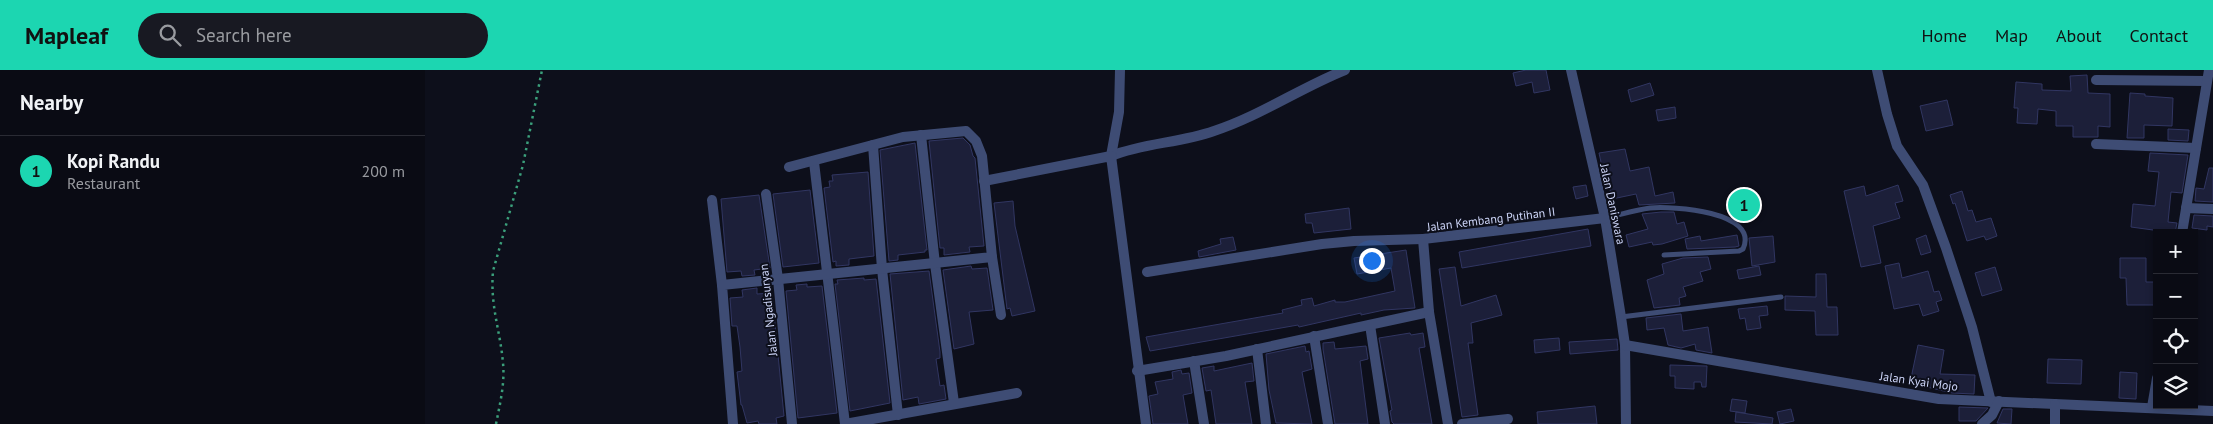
<!DOCTYPE html>
<meta charset="utf-8">
<style>
:root{--surface:#0a0b14;--page:#181922;--text:#f1f3f6;--muted:#999ba0;--line:#2a2b34;--accent:#1cd6b1}
body{margin:0;font-family:"PT Sans",sans-serif;background:var(--page);color:var(--text)}
.controls{position:absolute;right:15px;bottom:15px;display:grid;overflow:hidden;border-radius:0px;box-shadow:0 2px 8px #0003}
.controls button{width:45px;height:45px;display:grid;place-items:center;padding:0;border:0;border-bottom:1px solid var(--line);background:var(--surface);color:var(--text);font:25px sans-serif}
.you{position:absolute;left:946px;top:190px;width:18px;height:18px;margin:-12px;border:4px solid #fff;border-radius:50%;background:#1a73e8;box-shadow:0 0 0 8px #1a73e833}
.badge{display:grid;place-items:center;width:32px;height:32px;border-radius:50%;background:var(--accent);color:#111;font-size:16px;font-weight:700}
.pin{position:absolute;translate:-50% -50%;border:2px solid #fff;box-shadow:0 1px 5px #0006}
.list{margin:0;padding:0;list-style:none}
h2{display:flex;justify-content:space-between;align-items:center;height:65px;margin:0;padding:0 20px;font-size:21px}
h2 small{font-size:16px;font-weight:400;color:var(--muted)}
.list li{display:grid;grid-template-columns:32px 1fr auto;gap:15px;align-items:center;box-sizing:border-box;height:70px;padding:0 20px;border-top:1px solid var(--line)}
.list b{display:block;font-size:19px;white-space:nowrap}
.list p{margin:0;font-size:16px;white-space:nowrap;color:var(--muted)}
.list em{font-size:16px;font-style:normal;color:var(--muted)}
.icon{flex:none;width:28px;height:28px;fill:none;stroke:currentColor;stroke-width:2;stroke-linecap:round;stroke-linejoin:round}
.map{position:relative;flex:none;width:1788px;height:354px;overflow:hidden}
header{display:flex;align-items:center;gap:30px;box-sizing:border-box;height:70px;padding:0 25px;background:var(--accent);color:#111}
header strong{font-size:24px}
nav{display:flex;gap:28px;margin-inline-start:auto;font-size:18px}
.search{width:350px;height:45px;background:var(--page);display:flex;align-items:center;gap:12px;box-sizing:border-box;padding:0 18px;border-radius:28px;color:var(--muted);font-size:19px}
main{display:flex}
aside{flex:1;background:var(--surface)}
.map>svg:first-child{display:block}
.building{fill:#1c1f39;stroke:#313662}
.lines{fill:none;stroke-linecap:round;stroke-linejoin:round}
.path{stroke:#3b9f7b;stroke-width:2.5;stroke-dasharray:2.5 4;stroke-linecap:butt}
.service{stroke:#3e4c74;stroke-width:5}
.minor{stroke:#3e4c74;stroke-width:10}
.labels{text-anchor:middle;dominant-baseline:central;stroke-width:4;stroke-linejoin:round;paint-order:stroke}
.street-label{font-size:12px;fill:#ced6f9;stroke:#0d0f1b}
</style>
<header>
<strong>Mapleaf</strong>
<div class="search"><svg class="icon" aria-label="search" viewBox="0 0 24 24"><circle cx="10" cy="10" r="6"/><path d="M15 15l6 6"/></svg>Search here</div>
<nav><a>Home</a><a>Map</a><a>About</a><a>Contact</a></nav>
</header>
<main>
<aside>
<h2>Nearby<small></small></h2>
<ul class="list">
<li><span class="badge">1</span><div><b>Kopi Randu</b><p>Restaurant</p></div><em>200 m</em></li>
</ul>
</aside>
<div class="map">
<svg width="1788" height="354" viewBox="0 0 1788 354">
<rect width="100%" height="100%" fill="#0d0f1b"/>
<g class="building">
<path d="M1101,0H1121L1125,20L1109,23L1107,12L1091,16L1088,3Z"/>
<path d="M1662,5L1663,23L1685,24V57L1673,56V67H1648V56H1631V41L1613,39L1612,54L1592,53L1593,38H1589L1591,12L1617,14V20L1646,21L1645,6Z"/>
<path d="M1225,13L1229,25L1206,32L1203,20Z"/>
<path d="M1705,23L1720,24V26L1748,28L1747,56L1719,55V68H1702Z"/>
<path d="M1522,30L1528,55L1501,61L1495,36Z"/>
<path d="M1250,37L1251,48L1233,51L1231,40Z"/>
<path d="M1743,59L1764,60L1763,71L1743,70Z"/>
<path d="M538,68L545,75L548,86L550,88L559,176L544,177L545,182L519,185V178H515L504,71Z"/>
<path d="M490,73L502,180H500V182L473,185V190L464,191L455,80Z"/>
<path d="M1200,79L1205,101L1224,97L1230,126L1248,122L1250,133L1214,135L1211,124L1187,129L1181,100L1178,101L1174,83Z"/>
<path d="M1725,83L1763,85L1757,123L1746,122L1743,152L1752,153L1750,163L1706,157L1708,134L1730,136L1734,102L1723,101Z"/>
<path d="M1784,98H1788V132L1770,131L1771,118L1779,119Z"/>
<path d="M443,102L449,186L424,189V195L411,196V191L408,192L399,118L405,117L404,111H408L407,105Z"/>
<path d="M1161,115L1163,126L1151,129L1148,117Z"/>
<path d="M1473,115L1478,131L1470,133L1475,148L1448,156L1456,193L1436,197L1419,121L1439,116L1441,126Z"/>
<path d="M385,120L394,193L358,197L348,124Z"/>
<path d="M1537,121L1543,141L1547,140L1551,152L1566,148L1572,166L1561,170L1559,166L1542,171L1530,133L1528,134L1525,125Z"/>
<path d="M334,125L345,198L329,200L330,205L317,206L316,201L302,202L296,129Z"/>
<path d="M588,131L590,156L610,241L587,246L585,238L582,239L569,133Z"/>
<path d="M924,138L926,159L889,163L887,153H881L880,144Z"/>
<path d="M1236,142H1249L1252,154L1259,152L1263,166L1237,174L1228,175L1227,172L1204,177L1201,165L1223,159L1217,144Z"/>
<path d="M1769,145L1788,146V157L1782,156V160L1767,158Z"/>
<path d="M1163,159L1166,176L1037,198L1034,182Z"/>
<path d="M1312,165L1314,176L1310,177L1262,179L1260,169L1275,166L1276,171Z"/>
<path d="M1501,165L1506,182L1496,185L1491,169Z"/>
<path d="M1348,166L1350,192L1327,196L1324,168Z"/>
<path d="M808,167L811,180L774,187L773,181L796,174L795,169Z"/>
<path d="M981,180L990,238L959,240L936,245V243L874,257L873,255L725,281L721,267L858,243L857,240L877,235L876,230L887,228L889,236L910,230V232H920L970,221L966,198L932,204L929,188Z"/>
<path d="M1283,187L1286,199L1275,202L1278,211L1258,217L1261,226L1254,228L1255,235L1229,238L1222,210L1239,204L1237,194L1258,188Z"/>
<path d="M1695,188H1721V212H1730V235H1702L1701,208H1695Z"/>
<path d="M1474,193L1477,208L1503,201L1509,222L1514,221L1517,230L1511,232L1514,241L1498,246L1494,234L1469,239L1460,196Z"/>
<path d="M546,196L547,199L562,198L568,240L544,242L549,274L529,279L518,200Z"/>
<path d="M1334,196L1336,205L1314,209L1312,200Z"/>
<path d="M1030,197L1036,236L1071,225L1077,245L1046,253L1048,273H1043L1053,345L1037,347L1014,199Z"/>
<path d="M1570,197L1577,220L1557,226L1550,203Z"/>
<path d="M504,201L515,282V288L511,289L515,316L519,315L521,329L494,334L493,327L478,330L465,204Z"/>
<path d="M1391,204H1401L1402,237H1412L1413,265H1391L1390,241L1360,240V226L1391,227Z"/>
<path d="M439,208V210L451,209L465,333L425,341L410,214H413L412,210Z"/>
<path d="M382,214V217L397,216L412,343L373,348L361,221L372,220L371,215Z"/>
<path d="M332,218V224L347,223L359,346L351,348L352,354H334L333,351L322,353L317,335H316L312,302L317,301L315,277L312,256H307L305,228L318,227L317,220Z"/>
<path d="M1342,236L1343,245L1334,246L1336,258L1322,260L1320,248L1315,249L1313,239Z"/>
<path d="M1256,244L1258,261L1283,257L1287,283L1271,280L1270,274L1256,278L1243,275L1239,258L1222,260L1221,248Z"/>
<path d="M985,263L986,265L998,263L1000,277L994,278L1007,354H969L967,352L965,341L967,340L954,268Z"/>
<path d="M1134,268L1135,280L1110,283L1109,270Z"/>
<path d="M1192,269L1193,280L1145,284L1144,272Z"/>
<path d="M909,272L910,279L941,276L943,289L935,291L943,354H910L898,279V273Z"/>
<path d="M1493,275L1519,280L1515,304L1550,305L1549,324L1527,323L1485,313Z"/>
<path d="M880,276L881,282L884,281L887,299L877,302L887,354L851,353L844,320L841,284Z"/>
<path d="M1623,289L1657,290L1656,314L1622,313Z"/>
<path d="M827,293L829,311L820,312L827,354H791L786,320L781,321L777,298L789,296V301Z"/>
<path d="M1245,295L1282,296L1281,317H1277L1276,312H1269V319L1250,318V306H1245Z"/>
<path d="M756,300L757,304L764,303L767,323L758,325L763,354H728L724,326L733,324L730,312L748,309L747,302Z"/>
<path d="M1695,302L1712,303L1711,329L1694,328Z"/>
<path d="M1307,329L1322,331L1320,343L1305,341Z"/>
<path d="M1170,336L1172,354H1113L1112,342Z"/>
<path d="M1534,337L1563,338L1551,351H1534Z"/>
<path d="M1366,339L1369,351L1355,354L1352,342Z"/>
<path d="M1578,339H1587L1586,354L1572,353Z"/>
<path d="M1311,342L1348,348L1347,354L1310,352Z"/>
</g>
<g class="lines">
<path class="path" d="M71,354C75,334 80,313 78,293C75,259 65,236 68,201L98,95L117,0"/>
<g class="service">
<path d="M1180,148C1194,145 1210,140 1225,138C1247,136 1335,141 1318,179L1314,181L1239,185"/>
<path d="M1196,247L1356,227"/>
</g>
<g class="minor">
<path d="M1146,0L1180,148L1196,247L1200,275L1201,354"/>
<path d="M1452,0L1462,44L1472,76L1498,115L1521,178L1547,257L1566,332"/>
<path d="M1671,10L1782,11"/>
<path d="M496,65L510,194L529,333"/>
<path d="M1671,74L1771,78"/>
<path d="M448,75L457,199L473,345"/>
<path d="M686,86C719,73 755,73 789,61C835,46 875,18 920,0"/>
<path d="M686,86L694,42L695,0"/>
<path d="M389,92L420,354"/>
<path d="M559,111L686,86L721,354"/>
<path d="M341,124L353,209L367,354"/>
<path d="M287,130L297,215"/>
<path d="M1761,138L1788,139"/>
<path d="M1757,163L1784,0"/>
<path d="M567,187L576,245"/>
<path d="M722,202L897,174L929,171L998,169"/>
<path d="M945,255L960,354"/>
<path d="M889,266L903,354"/>
<path d="M1200,275L1514,329L1788,341"/>
<path d="M832,279L841,354"/>
<path d="M769,291L779,354"/>
<path d="M712,301L801,286L1004,242"/>
<path d="M1727,337L1732,308"/>
<path d="M308,354L297,215L567,187L557,86L551,71L541,61L478,67L364,97"/>
<path d="M420,354L592,323"/>
<path d="M1023,354L1004,242L998,169L1180,148"/>
<path d="M1037,354L1083,349"/>
<path d="M1557,354L1567,345L1574,331"/>
<path d="M1630,354V334"/>
</g>
</g>
<g class="labels">
<g class="street-label">
<text transform="translate(1188 134) rotate(78)">Jalan Daniswara</text>
<text transform="translate(1066 149) rotate(-7)">Jalan Kembang Putihan II</text>
<text transform="translate(343 240) rotate(-96)">Jalan Ngadisuryan</text>
<text transform="translate(1494 311) rotate(8)">Jalan Kyai Mojo</text>
</g>
</g>
</svg>
<div class="controls">
<button>+</button>
<button>−</button>
<button><svg class="icon" aria-label="locate" viewBox="0 0 24 24"><circle cx="12" cy="12" r="6"/><path d="M12 2v4M12 18v4M2 12h4M18 12h4"/></svg></button>
<button><svg class="icon" aria-label="layers" viewBox="0 0 24 24"><path d="M12 4l9 5-9 5-9-5zM3 14l9 5 9-5"/></svg></button>
</div>
<div class="you"></div>
<div class="pin badge" style="left:1319px;top:135px">1</div>
</div>
</main>
